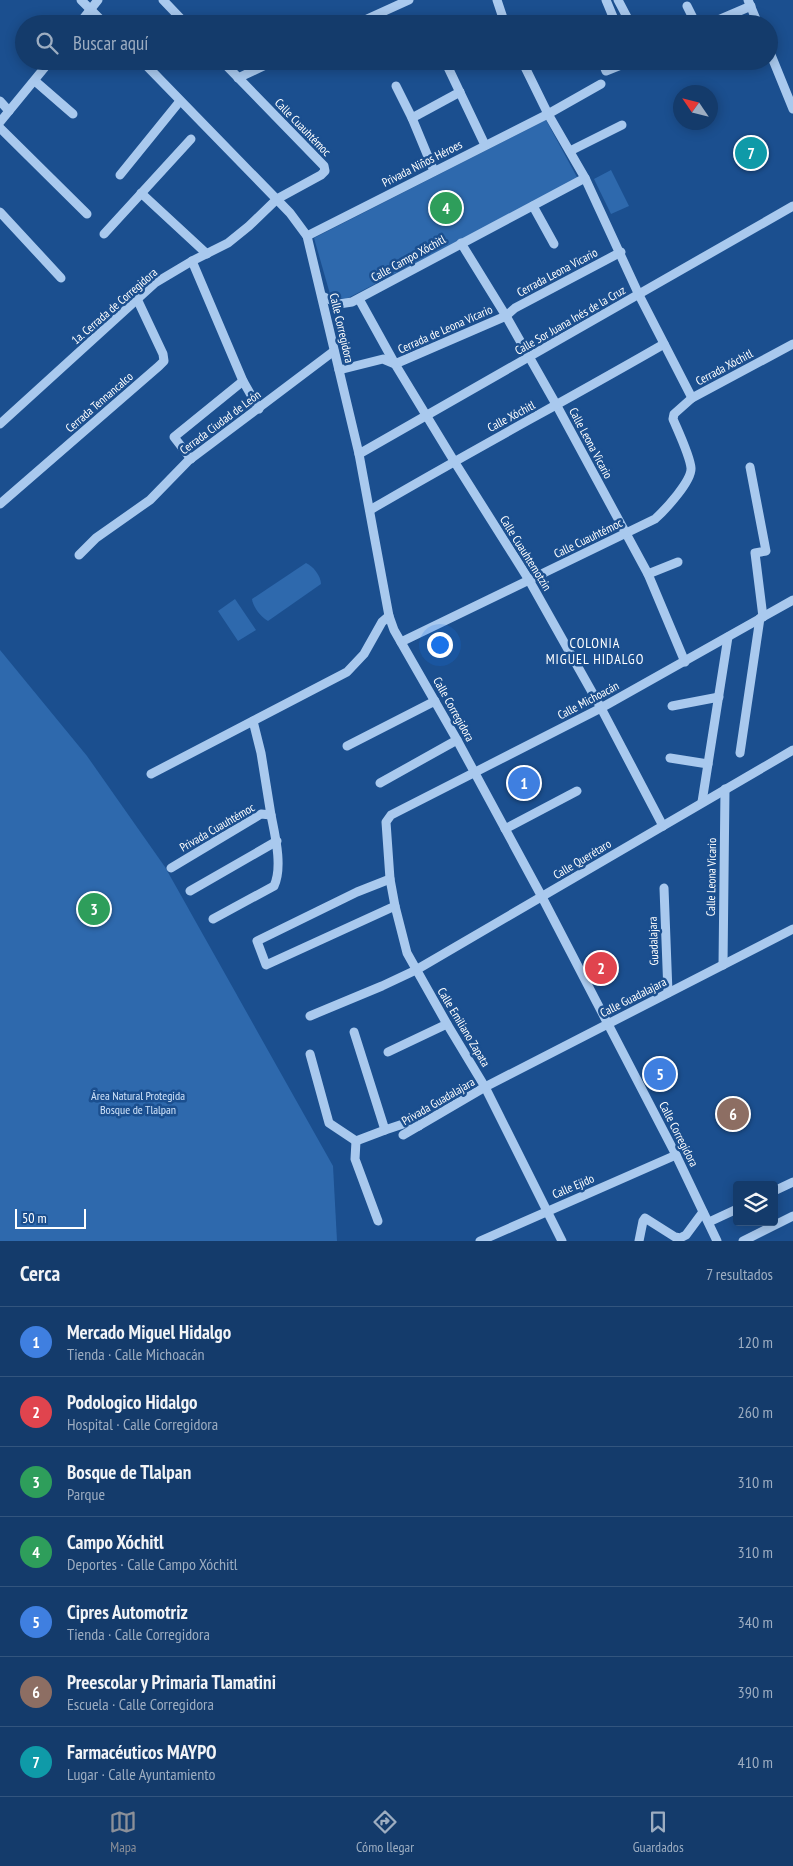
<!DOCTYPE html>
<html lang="es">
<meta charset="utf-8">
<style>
:root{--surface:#143b6b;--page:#1d4271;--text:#f1f3f6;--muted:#9dadc1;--line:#33557e;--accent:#8c9099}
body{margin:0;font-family:"PT Sans Narrow",sans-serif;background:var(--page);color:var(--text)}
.controls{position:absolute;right:15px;bottom:15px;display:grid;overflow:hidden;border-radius:5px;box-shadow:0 2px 12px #0003}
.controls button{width:45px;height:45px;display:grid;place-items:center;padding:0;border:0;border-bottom:1px solid var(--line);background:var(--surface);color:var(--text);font:25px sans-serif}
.compass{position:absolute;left:673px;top:85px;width:45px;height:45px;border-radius:50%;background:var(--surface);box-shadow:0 2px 12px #0003;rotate:305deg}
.scale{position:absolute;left:15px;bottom:12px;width:71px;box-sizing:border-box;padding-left:5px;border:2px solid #fff;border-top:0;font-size:14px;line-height:18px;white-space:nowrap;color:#fff;-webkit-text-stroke:4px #1b4f8f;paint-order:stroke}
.you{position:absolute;left:439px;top:644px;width:18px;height:18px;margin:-12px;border:4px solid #fff;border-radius:50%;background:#1a73e8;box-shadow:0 0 0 8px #1a73e833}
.badge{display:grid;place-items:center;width:32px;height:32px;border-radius:50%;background:var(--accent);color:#fff;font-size:16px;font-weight:700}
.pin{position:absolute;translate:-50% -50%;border:2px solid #fff;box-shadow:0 1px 5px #0006}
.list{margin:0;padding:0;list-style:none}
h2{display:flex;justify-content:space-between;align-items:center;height:65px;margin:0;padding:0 20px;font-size:21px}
h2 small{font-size:16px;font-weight:400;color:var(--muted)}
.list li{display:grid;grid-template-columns:32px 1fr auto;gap:15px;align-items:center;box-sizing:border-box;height:70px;padding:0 20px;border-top:1px solid var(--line)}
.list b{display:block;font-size:19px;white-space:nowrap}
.list p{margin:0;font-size:16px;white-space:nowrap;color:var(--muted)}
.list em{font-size:16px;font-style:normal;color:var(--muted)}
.icon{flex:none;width:28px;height:28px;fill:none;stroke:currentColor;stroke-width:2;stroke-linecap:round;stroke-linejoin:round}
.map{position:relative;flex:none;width:793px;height:1241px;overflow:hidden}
.search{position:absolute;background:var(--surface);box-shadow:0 2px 12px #0003;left:15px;right:15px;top:15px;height:55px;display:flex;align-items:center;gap:12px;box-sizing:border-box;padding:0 18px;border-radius:28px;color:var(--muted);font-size:19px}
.sheet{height:555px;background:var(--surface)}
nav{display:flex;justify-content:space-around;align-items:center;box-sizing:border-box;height:70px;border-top:1px solid var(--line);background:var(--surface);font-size:14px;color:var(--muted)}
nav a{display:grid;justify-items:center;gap:2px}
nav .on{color:var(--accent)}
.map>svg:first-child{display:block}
.green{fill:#2e69ad}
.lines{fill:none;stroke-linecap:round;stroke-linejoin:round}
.minor{stroke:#a9c9ee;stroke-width:9}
.labels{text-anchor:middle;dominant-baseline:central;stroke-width:5;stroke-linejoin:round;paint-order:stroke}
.street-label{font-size:12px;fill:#fff;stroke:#1b4f8f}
.park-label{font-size:12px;fill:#cfe3fa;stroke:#1b4f8f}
.neighbourhood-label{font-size:14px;letter-spacing:1px;fill:#fff;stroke:#1b4f8f}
</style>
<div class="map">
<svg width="793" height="1241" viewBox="0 0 793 1241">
<rect width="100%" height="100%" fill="#1b4f8f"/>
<g class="green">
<path d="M546,120L578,179L346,299L336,298L330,294L314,238Z"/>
<path d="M611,170L629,206L611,214L594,179Z"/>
<path d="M306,563C313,566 321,576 321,584L268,621C261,617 253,607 252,599Z"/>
<path d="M235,599L256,630L238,641L218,611Z"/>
<path d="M0,650L87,756L165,867L333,1166L337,1241H0Z"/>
</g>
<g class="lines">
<g class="minor">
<path d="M81,0L105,24"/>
<path d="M163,0L186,24"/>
<path d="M497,0L505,24"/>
<path d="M606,0L616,24"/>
<path d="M618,0L627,17"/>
<path d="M748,0L758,24"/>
<path d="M687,6L696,24"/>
<path d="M665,20L667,24"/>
<path d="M79,24L98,0"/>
<path d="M356,24L409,0"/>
<path d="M709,24L751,6"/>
<path d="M769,50L793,109"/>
<path d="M142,61L290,213L307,236L359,454L389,616L394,630L457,740L542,897L676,1155L717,1241"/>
<path d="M445,61L485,145"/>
<path d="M522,61L548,114L585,178L639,295L692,398"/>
<path d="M602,61L606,71L631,61"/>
<path d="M238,78L274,61"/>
<path d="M35,81L73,114"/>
<path d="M396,86L412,118L434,171"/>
<path d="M0,101L9,111"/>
<path d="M412,118L460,92"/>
<path d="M0,122L50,61"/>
<path d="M0,128L87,214"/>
<path d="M570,151L622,125"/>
<path d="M120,175L180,101"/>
<path d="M141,193L207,254"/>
<path d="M533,206L554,244"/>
<path d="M0,212L61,278"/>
<path d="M104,234L191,139"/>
<path d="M307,236L548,114L601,84"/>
<path d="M461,243L506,316L557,406L648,574L685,662"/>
<path d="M192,261L243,381L259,409"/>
<path d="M322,296L339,304L352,302L585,178"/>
<path d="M359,299L395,364L454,461L529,580L601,708L663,826"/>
<path d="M339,370L383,359L395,364L506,316L515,308L621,252"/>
<path d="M0,424L155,283L192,261L228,243L249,226L277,199L321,175L325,171L324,166L222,61"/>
<path d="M359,454L793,206"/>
<path d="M191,459L174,437L243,381"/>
<path d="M750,467L766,551L755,553L763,617"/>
<path d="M0,504L159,366L164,361L163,354L138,301"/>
<path d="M370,510C467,453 567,400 664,344"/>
<path d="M79,555L96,538L150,500L188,461L334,351"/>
<path d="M648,574L678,562"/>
<path d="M401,642L655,519C665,510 692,481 691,468C690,456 678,431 673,419L674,414L692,398L793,344"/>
<path d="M672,706L719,697"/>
<path d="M347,746L435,701"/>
<path d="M740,753L760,618"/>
<path d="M670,758L708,764"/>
<path d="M151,774L347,672L364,654L382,622L389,616"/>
<path d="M380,783L457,740"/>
<path d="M702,802L728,637"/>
<path d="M505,829L577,791"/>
<path d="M171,868L261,814L271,815L261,753L253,721"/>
<path d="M390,879L357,892L257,941L266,965L395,906"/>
<path d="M664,888L668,993"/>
<path d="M190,891L277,841"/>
<path d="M213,919L274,886C283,867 275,835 271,815"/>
<path d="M723,965L725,789"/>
<path d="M310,1016L382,986L416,970L793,750"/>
<path d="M354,1032L385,1130L412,1121L419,1126"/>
<path d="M388,1052L447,1024"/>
<path d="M310,1054L329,1123L356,1141L385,1130"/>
<path d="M403,1135L485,1087L793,929"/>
<path d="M356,1141L355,1159L378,1221"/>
<path d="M774,1191L793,1182"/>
<path d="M709,1222L737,1209"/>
<path d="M480,1241L676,1155"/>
<path d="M562,1241L485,1087L447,1024L407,953L395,906L390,879L386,822L391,815L601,708L793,600"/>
<path d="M639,1241L643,1221L645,1218L675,1237L680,1238L686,1235L703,1212"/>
<path d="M743,1241L793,1216"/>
</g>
</g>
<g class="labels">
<g class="street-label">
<text transform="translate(303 127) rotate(46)">Calle Cuauhtémoc</text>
<text transform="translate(422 163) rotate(-27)">Privada Niños Héroes</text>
<text transform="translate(408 258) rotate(-29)">Calle Campo Xóchitl</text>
<text transform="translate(557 272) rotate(-28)">Cerrada Leona Vicario</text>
<text transform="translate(114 306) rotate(-41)">1a. Cerrada de Corregidora</text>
<text transform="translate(570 320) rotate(-30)">Calle Sor Juana Inés de la Cruz</text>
<text transform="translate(342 328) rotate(77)">Calle Corregidora</text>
<text transform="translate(445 329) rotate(-24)">Cerrada de Leona Vicario</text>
<text transform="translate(724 367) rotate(-28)">Cerrada Xóchitl</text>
<text transform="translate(99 402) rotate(-41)">Cerrada Tennancalco</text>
<text transform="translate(511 416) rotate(-28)">Calle Xóchitl</text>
<text transform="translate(220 422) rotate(-37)">Cerrada Ciudad de León</text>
<text transform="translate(591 443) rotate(62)">Calle Leona Vicario</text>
<text transform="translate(588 538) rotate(-26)">Calle Cuauhtémoc</text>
<text transform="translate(526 553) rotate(58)">Calle Cuauhtemotzin</text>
<text transform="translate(588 700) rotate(-28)">Calle Michoacán</text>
<text transform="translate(454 709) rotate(61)">Calle Corregidora</text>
<text transform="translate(217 827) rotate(-30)">Privada Cuauhtémoc</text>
<text transform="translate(582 859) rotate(-31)">Calle Querétaro</text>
<text transform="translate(711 877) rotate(-89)">Calle Leona Vicario</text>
<text transform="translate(653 941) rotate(-92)">Guadalajara</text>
<text transform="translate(633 997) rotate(-27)">Calle Guadalajara</text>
<text transform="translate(464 1027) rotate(59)">Calle Emiliano Zapata</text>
<text transform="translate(438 1101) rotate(-30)">Privada Guadalajara</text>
<text transform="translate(679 1134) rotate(63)">Calle Corregidora</text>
<text transform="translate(573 1186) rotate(-23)">Calle Ejido</text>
</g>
<g class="park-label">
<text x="138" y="1095">Área Natural Protegida<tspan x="138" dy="14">Bosque de Tlalpan</tspan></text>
</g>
<g class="neighbourhood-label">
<text x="595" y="643">COLONIA<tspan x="595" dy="16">MIGUEL HIDALGO</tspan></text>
</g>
</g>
</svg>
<div class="controls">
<button><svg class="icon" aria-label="layers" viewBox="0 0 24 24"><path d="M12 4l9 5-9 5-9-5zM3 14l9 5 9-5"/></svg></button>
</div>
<svg class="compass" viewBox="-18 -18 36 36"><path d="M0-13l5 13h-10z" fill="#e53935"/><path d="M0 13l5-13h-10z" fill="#9dadc1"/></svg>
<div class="scale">50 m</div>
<div class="you"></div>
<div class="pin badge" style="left:524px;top:783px;background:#3f7fe0">1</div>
<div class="pin badge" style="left:601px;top:968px;background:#e0444e">2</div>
<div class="pin badge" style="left:94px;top:909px;background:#2e9e5b">3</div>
<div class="pin badge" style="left:446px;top:208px;background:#2e9e5b">4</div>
<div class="pin badge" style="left:660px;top:1074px;background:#3f7fe0">5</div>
<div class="pin badge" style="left:733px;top:1114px;background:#8d6e63">6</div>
<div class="pin badge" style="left:751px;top:153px;background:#0f9aa8">7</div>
<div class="search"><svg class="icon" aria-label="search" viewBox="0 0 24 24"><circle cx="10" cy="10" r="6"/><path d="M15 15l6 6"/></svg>Buscar aquí</div>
</div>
<section class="sheet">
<h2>Cerca<small>7 resultados</small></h2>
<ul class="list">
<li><span class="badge" style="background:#3f7fe0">1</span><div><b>Mercado Miguel Hidalgo</b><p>Tienda · Calle Michoacán</p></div><em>120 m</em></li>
<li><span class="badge" style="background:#e0444e">2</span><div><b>Podologico Hidalgo</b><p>Hospital · Calle Corregidora</p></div><em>260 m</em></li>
<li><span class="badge" style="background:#2e9e5b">3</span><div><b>Bosque de Tlalpan</b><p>Parque</p></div><em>310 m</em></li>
<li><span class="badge" style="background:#2e9e5b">4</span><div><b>Campo Xóchitl</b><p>Deportes · Calle Campo Xóchitl</p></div><em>310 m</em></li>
<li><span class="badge" style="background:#3f7fe0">5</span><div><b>Cipres Automotriz</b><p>Tienda · Calle Corregidora</p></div><em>340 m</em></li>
<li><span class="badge" style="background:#8d6e63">6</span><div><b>Preescolar y Primaria Tlamatini</b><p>Escuela · Calle Corregidora</p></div><em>390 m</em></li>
<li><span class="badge" style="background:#0f9aa8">7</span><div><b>Farmacéuticos MAYPO</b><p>Lugar · Calle Ayuntamiento</p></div><em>410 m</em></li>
</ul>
</section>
<nav>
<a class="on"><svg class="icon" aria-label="map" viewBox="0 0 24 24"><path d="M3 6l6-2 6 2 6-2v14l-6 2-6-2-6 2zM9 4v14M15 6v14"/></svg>Mapa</a>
<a><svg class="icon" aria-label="directions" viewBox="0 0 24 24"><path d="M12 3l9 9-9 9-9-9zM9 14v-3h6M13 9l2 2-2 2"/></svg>Cómo llegar</a>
<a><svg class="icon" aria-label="saved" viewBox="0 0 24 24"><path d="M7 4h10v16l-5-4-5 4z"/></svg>Guardados</a>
</nav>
